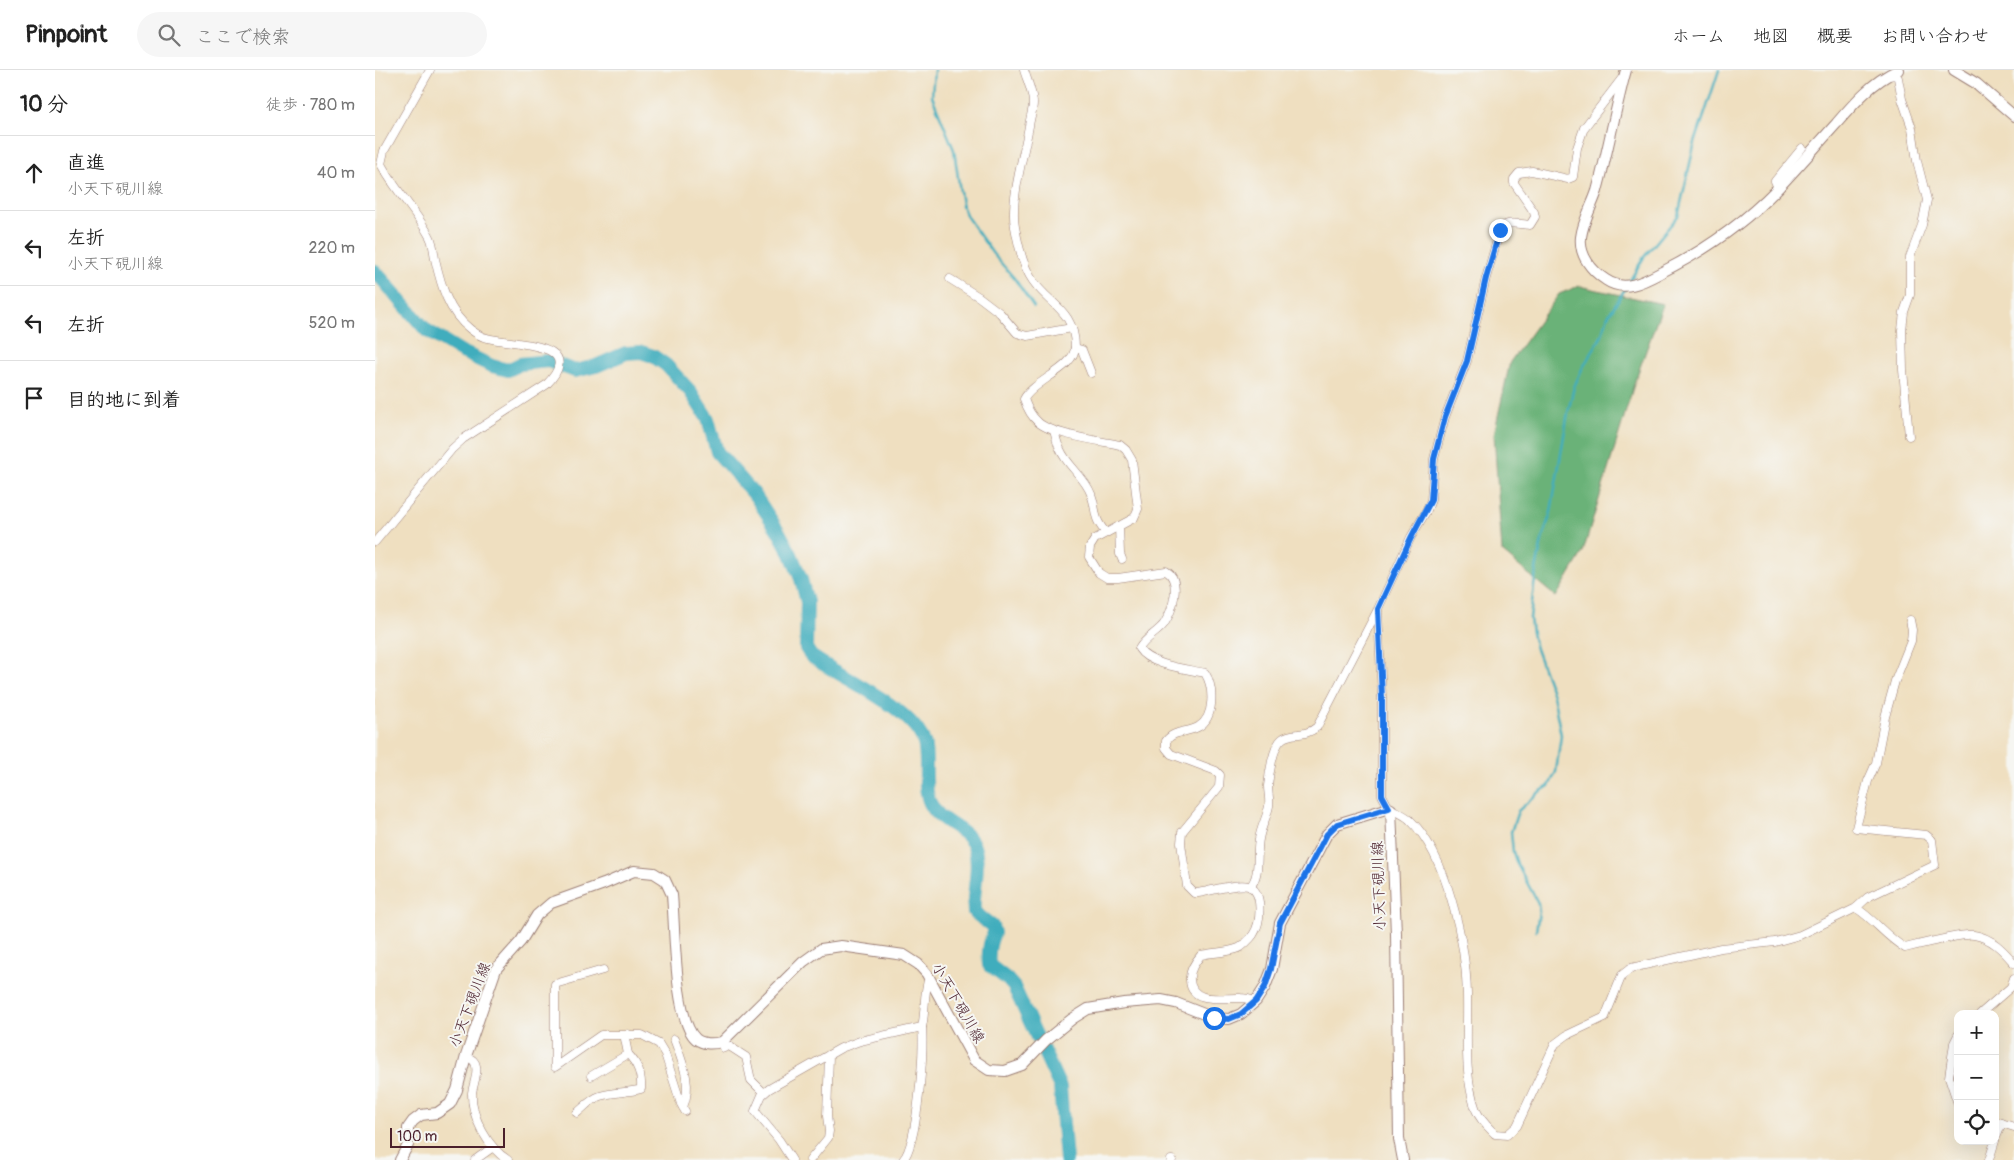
<!DOCTYPE html>
<html lang="ja">
<meta charset="utf-8">
<style>
:root{--surface:#fff;--page:#f6f6f6;--text:#222;--muted:#767676;--line:#e0e0e0}
body{margin:0;font-family:Pangolin,"Klee One",sans-serif;background:var(--page);color:var(--text)}
.controls{position:absolute;right:15px;bottom:15px;display:grid;overflow:hidden;border-radius:10px;box-shadow:0 5px 20px #0002}
.controls button{width:45px;height:45px;display:grid;place-items:center;padding:0;border:0;border-bottom:1px solid var(--line);background:var(--surface);color:var(--text);font:25px sans-serif}
.scale{position:absolute;left:15px;bottom:12px;width:115px;box-sizing:border-box;padding-left:5px;border:2px solid #4a1f2b;border-top:0;font-size:14px;line-height:18px;white-space:nowrap;color:#4a1f2b;-webkit-text-stroke:4px #f6f6f2;paint-order:stroke}
.stop{position:absolute;width:15px;height:15px;margin:-11px;border:4px solid #1a73e8;border-radius:50%;background:#fff}
.stop.end{background:#1a73e8;border-color:#fff;box-shadow:0 1px 5px #0008}
.list{margin:0;padding:0;list-style:none}
h2{display:flex;justify-content:space-between;align-items:center;height:65px;margin:0;padding:0 20px;font-size:21px}
h2 small{font-size:16px;font-weight:400;color:var(--muted)}
.list li{display:grid;grid-template-columns:32px 1fr auto;gap:15px;align-items:center;box-sizing:border-box;height:75px;padding:0 20px;border-top:1px solid var(--line)}
.list b{display:block;font-size:19px;white-space:nowrap}
.list p{margin:0;font-size:16px;white-space:nowrap;color:var(--muted)}
.list em{font-size:16px;font-style:normal;color:var(--muted)}
.icon{flex:none;width:28px;height:28px;fill:none;stroke:currentColor;stroke-width:2;stroke-linecap:round;stroke-linejoin:round}
.map{position:relative;flex:none;width:1639px;height:1090px;overflow:hidden}
header{display:flex;align-items:center;gap:30px;box-sizing:border-box;height:70px;padding:0 25px;background:var(--surface);border-bottom:1px solid var(--line)}
header strong{font-size:24px}
nav{display:flex;gap:28px;margin-inline-start:auto;font-size:18px}
.search{width:350px;height:45px;background:var(--page);display:flex;align-items:center;gap:12px;box-sizing:border-box;padding:0 18px;border-radius:28px;color:var(--muted);font-size:19px}
main{display:flex}
aside{flex:1;background:var(--surface)}
.map>svg:first-child{display:block}
.forest{fill:#6bb278;stroke:#5a6852}
.lines{fill:none;stroke-linecap:round;stroke-linejoin:round}
.stream{stroke:#3fadbd;stroke-width:2.5}
.river{stroke:#3fadbd;stroke-width:14}
.street-casing{stroke:#9c7f76;stroke-width:9}
.secondary-casing{stroke:#9c7f76;stroke-width:12}
.street{stroke:#fff;stroke-width:8}
.secondary{stroke:#fff;stroke-width:10}
.route{stroke:#1a73e8;stroke-width:6}
.labels{text-anchor:middle;dominant-baseline:central;stroke-width:4;stroke-linejoin:round;paint-order:stroke}
.street-label{font-size:15px;fill:#4a1f2b;stroke:#f6f6f2}
</style>
<header>
<strong>Pinpoint</strong>
<div class="search"><svg class="icon" aria-label="search" viewBox="0 0 24 24"><circle cx="10" cy="10" r="6"/><path d="M15 15l6 6"/></svg>ここで検索</div>
<nav><a>ホーム</a><a>地図</a><a>概要</a><a>お問い合わせ</a></nav>
</header>
<main>
<aside>
<h2>10 分<small>徒歩 · 780 m</small></h2>
<ul class="list">
<li><svg class="icon" aria-label="ahead" viewBox="0 0 24 24"><path d="M12 20V5M6 11l6-6 6 6"/></svg><div><b>直進</b><p>小天下硯川線</p></div><em>40 m</em></li>
<li><svg class="icon" aria-label="left" viewBox="0 0 24 24"><path d="M17 20v-9H6M10 6l-5 5 5 5"/></svg><div><b>左折</b><p>小天下硯川線</p></div><em>220 m</em></li>
<li><svg class="icon" aria-label="left" viewBox="0 0 24 24"><path d="M17 20v-9H6M10 6l-5 5 5 5"/></svg><div><b>左折</b></div><em>520 m</em></li>
<li><svg class="icon" aria-label="arrive" viewBox="0 0 24 24"><path d="M6 21V4h12l-3 4 3 4H6"/></svg><div><b>目的地に到着</b></div></li>
</ul>
</aside>
<div class="map">
<svg width="1639" height="1090" viewBox="0 0 1639 1090">
<rect width="100%" height="100%" fill="#f6f6f2"/>
<filter id="ink" filterUnits="userSpaceOnUse"><feTurbulence type="fractalNoise" baseFrequency=".02" numOctaves="2"/><feDisplacementMap in="SourceGraphic" scale="10" xChannelSelector="R" yChannelSelector="G"/><feConvolveMatrix kernelMatrix="1 2 1 2 8 2 1 2 1" color-interpolation-filters="sRGB"/></filter>
<filter id="wash" filterUnits="userSpaceOnUse"><feTurbulence type="fractalNoise" baseFrequency=".0096" numOctaves="4" result="noise"/><feDisplacementMap in="SourceGraphic" scale="20" xChannelSelector="R" yChannelSelector="G"/><feGaussianBlur stdDeviation="1.12" result="paint"/><feColorMatrix in="noise" values="0 0 0 0 0 0 0 0 0 0 0 0 0 0 0 0 0 1.4 0 .05"/><feComposite in="paint" operator="in"/></filter>
<g filter="url(#wash)">
<rect width="100%" height="100%" fill="#efdfc0"/>
<path class="forest" d="M1204,216L1288,234L1260,311L1208,482L1181,527L1127,482L1119,364L1135,292L1184,224Z"/>
<g class="lines">
<g class="stream">
<path d="M559,0L557,26L579,80L587,135L592,147L618,184L639,208L659,237"/>
<path d="M1254,212L1269,187L1303,146L1319,76L1344,0"/>
<path d="M1161,861L1164,842L1163,833L1142,794L1138,782L1136,762L1143,741L1163,723L1174,716L1181,702L1186,665L1178,625L1161,579L1157,563L1155,548L1161,500L1167,470L1176,442L1193,342L1199,317L1207,299L1226,267L1233,246L1250,219"/>
</g>
<path class="river" d="M0,201L51,260L85,281L117,296L133,300L145,294L173,291L200,301L221,296L251,283L266,282L278,286L291,295L315,321L333,349L342,382L379,424L404,462L416,484L426,509L432,532L431,578L436,586C465,607 539,638 549,673C554,690 547,717 555,733C565,754 590,757 598,774C607,795 597,820 599,842L617,856L619,863C614,873 613,884 614,895L632,909L639,917L685,1017L691,1090"/>
</g>
</g>
<g filter="url(#ink)">
<g class="lines">
<g class="street-casing">
<g id="street">
<path d="M649,0C652,10 658,23 658,33C658,40 655,48 654,56C649,84 635,130 640,157C643,174 648,197 658,211C676,236 699,240 700,276C701,298 659,310 649,329C652,338 656,346 663,352C675,364 726,371 745,375L751,380L757,390L763,439L759,448L720,469L715,477L714,487L724,503L732,508H743L791,501C807,510 798,540 789,554C782,563 770,568 764,579C774,595 812,599 830,603C839,617 840,648 823,657C812,663 799,660 791,671V678L796,684L841,701L845,705L844,717L807,762L806,773L812,816L819,823H823C835,821 862,813 873,816C889,821 886,853 878,865C875,869 868,876 864,878C852,883 838,882 826,885C820,892 814,902 815,910C816,935 849,927 866,928C871,928 876,930 881,931"/>
<path d="M1513,6L1521,5L1523,8L1527,29L1537,58L1542,91L1552,130L1547,155L1535,187V225L1529,242L1527,260L1528,300L1534,366"/>
<path d="M1403,118L1400,111L1427,78"/>
<path d="M575,209L604,227L625,243L642,263L652,266L697,258"/>
<path d="M700,278L707,280L716,303"/>
<path d="M679,361C681,367 682,374 685,379C692,396 710,407 716,424C723,442 716,445 731,463"/>
<path d="M744,456L745,484L747,489"/>
<path d="M0,472L77,379L88,369L171,315C214,271 136,275 112,268C107,267 100,263 95,259C73,242 66,215 60,189C59,182 58,173 55,167C41,141 20,120 6,94L9,81L55,0"/>
<path d="M1003,541L1007,628V725L1014,738"/>
<path d="M1016,739C1022,742 1030,745 1035,750C1072,785 1091,874 1092,924C1093,962 1088,1004 1101,1040C1105,1050 1113,1057 1120,1064L1132,1065L1142,1056L1180,974L1192,965L1230,947L1247,905L1256,898L1346,878L1400,872L1425,865L1481,838L1493,827L1560,795L1557,770L1551,765L1481,758L1493,711L1501,693L1510,647L1520,611L1536,571L1537,560L1535,550"/>
<path d="M875,817C886,805 881,784 884,769C886,757 892,747 894,736C895,730 893,723 893,716C894,705 898,676 907,669C917,661 929,668 942,657L1003,539L1036,467L1052,440L1056,430L1059,389L1070,347L1092,291L1111,208L1125,160C1131,150 1144,154 1155,155L1160,147L1159,142L1139,113V109L1144,103L1157,101L1193,109L1198,107L1202,78L1209,58L1248,7"/>
<path d="M1481,838C1499,849 1511,867 1530,878C1542,875 1590,863 1599,865C1617,868 1628,880 1639,893"/>
<path d="M228,900L180,914V997L226,965H267L284,974L290,984L306,1034L310,1041"/>
<path d="M1605,944L1636,917L1639,908"/>
<path d="M1583,965L1579,973L1574,1007L1583,1034"/>
<path d="M299,969C307,991 318,1015 308,1037"/>
<path d="M349,978L354,976L371,987L376,1010L389,1023"/>
<path d="M91,986C96,989 100,990 101,996C103,1004 98,1015 97,1023C96,1047 113,1078 133,1090"/>
<path d="M216,1006L253,984L250,969L253,964"/>
<path d="M202,1043C209,1037 216,1029 225,1026C237,1022 252,1023 266,1019C267,1005 263,994 253,984"/>
<path d="M1620,1051L1639,1057"/>
<path d="M1620,1070L1627,1053"/>
<path d="M100,1090L118,1077"/>
<path d="M417,1090L404,1070L380,1041L387,1025L394,1019L466,978L485,971L547,957C551,940 548,924 554,908"/>
<path d="M435,1090L453,1068L454,1061L452,1046L454,985"/>
<path d="M528,1090C543,1073 549,981 547,957"/>
<path d="M796,1090H797"/>
<path d="M1614,1090L1620,1071"/>
</g>
</g>
<g class="secondary-casing">
<g id="secondary">
<path d="M1251,0C1240,40 1233,81 1222,121C1217,136 1208,151 1206,167C1204,186 1217,201 1231,210C1250,223 1270,211 1287,202C1329,181 1370,152 1403,118C1423,97 1442,75 1461,54C1480,32 1497,12 1523,0"/>
<path d="M1579,0L1602,14L1639,46"/>
<path d="M25,1090L33,1075V1058L38,1051L46,1045L62,1043L75,1034L82,1020L91,986L121,899L146,871L162,845L176,833L229,814L259,801L279,803L290,810L297,825C300,855 299,950 321,969C329,975 338,974 347,972L428,892L446,879L466,876L529,885L543,894L552,904L599,990L614,1000L630,1001L647,995L671,970L697,949L713,939L749,933L786,930L801,933L839,948L854,949L866,944L881,931L890,917L897,899L905,853L952,764L962,754L1014,738L1016,739L1021,864L1024,1069L1028,1090"/>
</g>
</g>
<use href="#street" class="street"/>
<use href="#secondary" class="secondary"/>
</g>
</g>
<g class="lines" filter="url(#ink)">
<path class="route" d="M839,948L854,949L866,944L881,931L890,917L896,899L905,853L952,764L962,754L1014,738L1007,725V628L1003,539L1036,468L1056,430L1059,389L1070,347L1092,291L1111,208L1125,160"/>
</g>
<g class="labels">
<g class="street-label">
<text transform="translate(1004 816) rotate(-92)">小天下硯川線</text>
<text transform="translate(583 933) rotate(60)">小天下硯川線</text>
<text transform="translate(95 935) rotate(-69)">小天下硯川線</text>
</g>
</g>
</svg>
<div class="controls">
<button>+</button>
<button>−</button>
<button><svg class="icon" aria-label="locate" viewBox="0 0 24 24"><circle cx="12" cy="12" r="6"/><path d="M12 2v4M12 18v4M2 12h4M18 12h4"/></svg></button>
</div>
<div class="scale">100 m</div>
<div class="stop" style="left:839px;top:948px"></div>
<div class="stop end" style="left:1125px;top:160px"></div>
</div>
</main>
